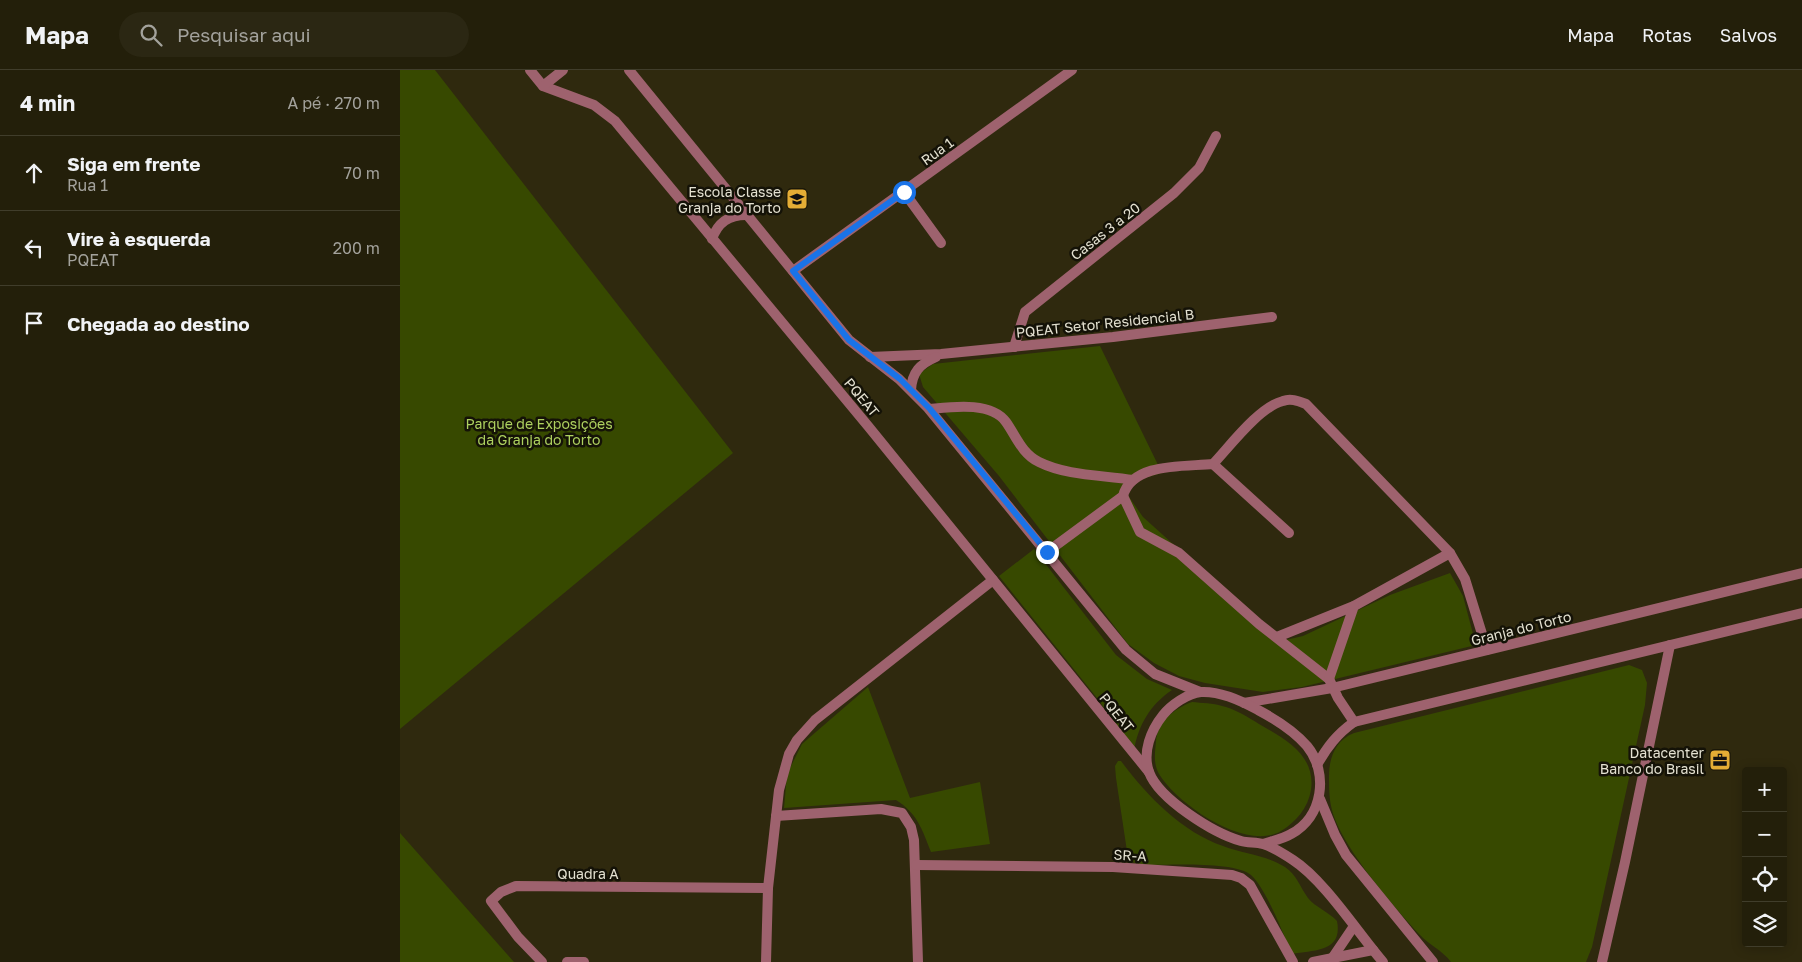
<!DOCTYPE html>
<html lang="pt">
<meta charset="utf-8">
<style>
:root{--surface:#231f0a;--page:#2b2713;--text:#f1f3f6;--muted:#a3a29c;--line:#403d2b}
body{margin:0;font-family:"Golos Text",sans-serif;background:var(--page);color:var(--text)}
.controls{position:absolute;right:15px;bottom:15px;display:grid;overflow:hidden;border-radius:5px;box-shadow:0 2px 12px #0003}
.controls button{width:45px;height:45px;display:grid;place-items:center;padding:0;border:0;border-bottom:1px solid var(--line);background:var(--surface);color:var(--text);font:25px sans-serif}
.stop{position:absolute;width:15px;height:15px;margin:-11px;border:4px solid #1a73e8;border-radius:50%;background:#fff}
.stop.end{background:#1a73e8;border-color:#fff;box-shadow:0 1px 5px #0008}
.list{margin:0;padding:0;list-style:none}
h2{display:flex;justify-content:space-between;align-items:center;height:65px;margin:0;padding:0 20px;font-size:21px}
h2 small{font-size:16px;font-weight:400;color:var(--muted)}
.list li{display:grid;grid-template-columns:32px 1fr auto;gap:15px;align-items:center;box-sizing:border-box;height:75px;padding:0 20px;border-top:1px solid var(--line)}
.list b{display:block;font-size:19px;white-space:nowrap}
.list p{margin:0;font-size:16px;white-space:nowrap;color:var(--muted)}
.list em{font-size:16px;font-style:normal;color:var(--muted)}
.icon{flex:none;width:28px;height:28px;fill:none;stroke:currentColor;stroke-width:2;stroke-linecap:round;stroke-linejoin:round}
.map{position:relative;flex:none;width:1402px;height:892px;overflow:hidden}
header{display:flex;align-items:center;gap:30px;box-sizing:border-box;height:70px;padding:0 25px;background:var(--surface);border-bottom:1px solid var(--line)}
header strong{font-size:24px}
nav{display:flex;gap:28px;margin-inline-start:auto;font-size:18px}
.search{width:350px;height:45px;background:var(--page);display:flex;align-items:center;gap:12px;box-sizing:border-box;padding:0 18px;border-radius:28px;color:var(--muted);font-size:19px}
main{display:flex}
aside{flex:1;background:var(--surface)}
.map>svg:first-child{display:block}
.green{fill:#374900}
.lines{fill:none;stroke-linecap:round;stroke-linejoin:round}
.minor{stroke:#9e626e;stroke-width:10}
.tertiary{stroke:#9e626e;stroke-width:10}
.route{stroke:#1a73e8;stroke-width:6}
.labels{text-anchor:middle;dominant-baseline:central;stroke-width:5;stroke-linejoin:round;paint-order:stroke}
.street-label{font-size:14px;fill:#e4e1d1;stroke:#141207}
.poi-label{font-size:14px;fill:#e4e1d1;stroke:#141207;text-anchor:end}
.park-label{font-size:14px;fill:#aed15f;stroke:#141207}
</style>
<header>
<strong>Mapa</strong>
<div class="search"><svg class="icon" aria-label="search" viewBox="0 0 24 24"><circle cx="10" cy="10" r="6"/><path d="M15 15l6 6"/></svg>Pesquisar aqui</div>
<nav><a>Mapa</a><a>Rotas</a><a>Salvos</a></nav>
</header>
<main>
<aside>
<h2>4 min<small>A pé · 270 m</small></h2>
<ul class="list">
<li><svg class="icon" aria-label="ahead" viewBox="0 0 24 24"><path d="M12 20V5M6 11l6-6 6 6"/></svg><div><b>Siga em frente</b><p>Rua 1</p></div><em>70 m</em></li>
<li><svg class="icon" aria-label="left" viewBox="0 0 24 24"><path d="M17 20v-9H6M10 6l-5 5 5 5"/></svg><div><b>Vire à esquerda</b><p>PQEAT</p></div><em>200 m</em></li>
<li><svg class="icon" aria-label="arrive" viewBox="0 0 24 24"><path d="M6 21V4h12l-3 4 3 4H6"/></svg><div><b>Chegada ao destino</b></div></li>
</ul>
</aside>
<div class="map">
<svg width="1402" height="892" viewBox="0 0 1402 892">
<rect width="100%" height="100%" fill="#2f290e"/>
<g class="green">
<path d="M0,0H35L333,383L0,659Z"/>
<path d="M700,276L762,403L734,411L727,424L743,447L881,571L903,566L990,525L1050,503L1063,526L1076,575L902,617L863,622L805,613L779,606L754,593L728,574L599,406L523,317L519,304L533,294Z"/>
<path d="M634,479L716,585L747,609L772,620C750,635 739,654 734,680L697,628L599,506Z"/>
<path d="M1229,595L1242,600L1247,613L1245,635L1192,877L1186,892H1051C1042,880 1029,875 1020,865C994,837 941,776 932,740C929,729 929,717 929,706C929,687 936,670 954,663Z"/>
<path d="M468,617L510,728L580,712L590,774L531,782C522,759 517,743 496,730L384,738L387,704L402,674Z"/>
<path d="M792,632C802,633 813,633 822,636C835,639 848,647 859,654C885,669 916,685 911,720C908,738 896,752 881,761C846,782 777,734 759,704C753,693 755,683 756,671C758,651 774,639 792,632Z"/>
<path d="M718,691H721C747,726 782,762 823,776C844,784 866,785 885,797C897,805 900,817 908,828C915,837 929,842 937,851C943,882 915,880 892,884C883,864 867,820 851,805C835,791 768,795 745,795L732,792L728,788L716,708L715,696Z"/>
<path d="M0,763L114,892H0Z"/>
</g>
<g class="lines">
<g class="minor">
<path d="M504,122L541,173"/>
<path d="M393,201L672,0"/>
<path d="M614,277L625,242L774,123L799,98L816,66"/>
<path d="M470,287L541,284L713,267L872,247"/>
<path d="M511,320C512,302 520,294 536,287"/>
<path d="M530,339C551,337 591,331 606,352C616,366 622,384 639,392C667,406 703,405 733,410"/>
<path d="M813,394L889,463"/>
<path d="M723,426L740,462L779,483L859,554L929,609L938,628L954,652"/>
<path d="M647,482L723,426C732,392 785,397 813,394C830,376 859,337 883,331C891,328 898,331 906,334L1050,483L1065,509L1087,580"/>
<path d="M877,567L954,536L1050,483"/>
<path d="M929,609L954,536"/>
<path d="M376,746L481,739L502,743L511,757L514,770L518,892"/>
<path d="M516,795L713,797L832,805L841,808L850,815L893,892"/>
<path d="M933,887L954,856"/>
<path d="M142,892L118,867L91,831L101,822L116,816L368,818"/>
<path d="M167,892H184"/>
<path d="M366,892L368,818L379,720L389,684L397,670L415,650L593,510"/>
<path d="M913,892L973,880"/>
<path d="M1202,892L1225,792L1270,575"/>
</g>
<g class="tertiary">
<path d="M130,0L143,16L194,35L215,51L468,356L749,702"/>
<path d="M229,0L449,270L499,309L528,338L726,580L755,604L800,622"/>
<path d="M143,16L163,0"/>
<path d="M312,169C318,152 329,145 346,145"/>
<path d="M844,633L932,618L1402,503"/>
<path d="M917,695C927,677 937,664 954,652L1402,543"/>
<path d="M920,729L935,765L946,785L1033,892"/>
<path d="M863,774C872,771 883,769 891,764C923,747 929,703 907,676C894,661 875,649 858,640C842,631 820,621 801,622C788,623 771,635 763,645C751,660 742,682 749,702C759,729 813,763 841,771C848,773 856,772 863,774C873,777 884,784 893,790C924,810 958,863 983,892"/>
</g>
</g>
<g class="lines">
<path class="route" d="M504,122L393,201L449,270L500,309L530,339L647,482"/>
</g>
<defs>
<g id="school-square" transform="scale(1.125)"><rect x="-9" y="-9" width="18" height="18" rx="4" fill="#e4ad35" stroke="#141207"/><path d="M0-5L7-2L0 1L-7-2ZM-4 1L0 2.5L4 1V4Q0 6-4 4Z" fill="#111"/></g>
<g id="office-square" transform="scale(1.125)"><rect x="-9" y="-9" width="18" height="18" rx="4" fill="#e4ad35" stroke="#141207"/><path d="M-6-3h4V-5.5h4V-3h4V5H-6ZM-1-4.5V-3h2v-1.5ZM-6 0V1H6V0Z" fill="#111"/></g>
</defs>
<g fill-rule="evenodd">
<use href="#school-square" x="397" y="129"/>
<use href="#office-square" x="1320" y="690"/>
</g>
<g class="labels">
<g class="street-label">
<text transform="translate(537 81) rotate(-36)">Rua 1</text>
<text transform="translate(705 161) rotate(-38)">Casas 3 a 20</text>
<text transform="translate(705 253) rotate(-6)">PQEAT Setor Residencial B</text>
<text transform="translate(462 327) rotate(50)">PQEAT</text>
<text transform="translate(1121 558) rotate(-14)">Granja do Torto</text>
<text transform="translate(717 642) rotate(51)">PQEAT</text>
<text transform="translate(730 785) rotate(3)">SR-A</text>
<text x="188" y="803">Quadra A</text>
</g>
<g class="poi-label">
<text x="381" y="121">Escola Classe<tspan x="381" dy="16">Granja do Torto</tspan></text>
<text x="1304" y="682">Datacenter<tspan x="1304" dy="16">Banco do Brasil</tspan></text>
</g>
<g class="park-label">
<text x="139" y="353">Parque de Exposições<tspan x="139" dy="16">da Granja do Torto</tspan></text>
</g>
</g>
</svg>
<div class="controls">
<button>+</button>
<button>−</button>
<button><svg class="icon" aria-label="locate" viewBox="0 0 24 24"><circle cx="12" cy="12" r="6"/><path d="M12 2v4M12 18v4M2 12h4M18 12h4"/></svg></button>
<button><svg class="icon" aria-label="layers" viewBox="0 0 24 24"><path d="M12 4l9 5-9 5-9-5zM3 14l9 5 9-5"/></svg></button>
</div>
<div class="stop" style="left:504px;top:122px"></div>
<div class="stop end" style="left:647px;top:482px"></div>
</div>
</main>
